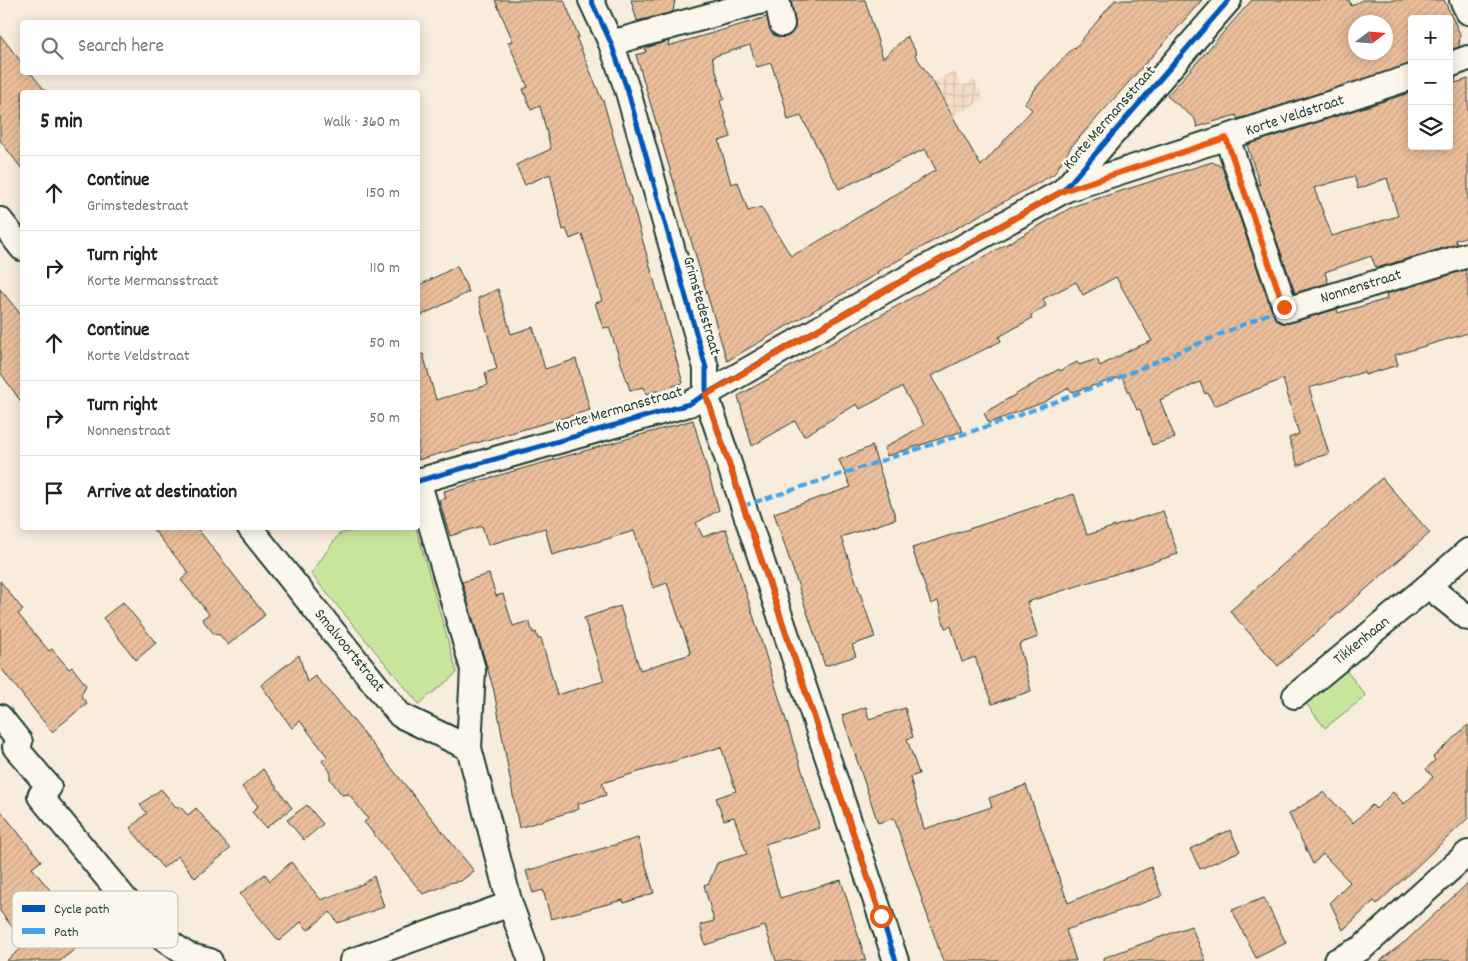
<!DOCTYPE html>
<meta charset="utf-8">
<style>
:root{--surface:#fff;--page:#f2f2f2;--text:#202124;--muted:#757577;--line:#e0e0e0}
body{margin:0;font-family:Dekko,sans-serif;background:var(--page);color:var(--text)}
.controls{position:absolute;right:15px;top:15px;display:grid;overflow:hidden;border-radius:5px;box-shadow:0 2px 12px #0003}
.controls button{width:45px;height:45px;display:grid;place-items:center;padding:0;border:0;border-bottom:1px solid var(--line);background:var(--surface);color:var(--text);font:25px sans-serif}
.compass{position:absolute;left:1348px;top:15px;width:45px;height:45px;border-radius:50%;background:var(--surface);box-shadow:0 2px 12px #0003;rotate:74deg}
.stop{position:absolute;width:15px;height:15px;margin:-11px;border:4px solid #ea580c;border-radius:50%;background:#fff}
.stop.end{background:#ea580c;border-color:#fff;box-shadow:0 1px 5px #0008}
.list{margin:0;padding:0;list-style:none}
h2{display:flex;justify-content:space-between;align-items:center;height:65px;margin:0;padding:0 20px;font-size:21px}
h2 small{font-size:16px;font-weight:400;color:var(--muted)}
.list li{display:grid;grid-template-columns:32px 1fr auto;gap:15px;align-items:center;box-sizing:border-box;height:75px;padding:0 20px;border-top:1px solid var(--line)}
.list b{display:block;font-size:19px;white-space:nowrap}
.list p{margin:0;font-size:16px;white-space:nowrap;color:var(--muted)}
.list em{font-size:16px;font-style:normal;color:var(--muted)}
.icon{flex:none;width:28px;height:28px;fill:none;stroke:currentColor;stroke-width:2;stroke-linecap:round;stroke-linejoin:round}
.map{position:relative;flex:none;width:1468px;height:961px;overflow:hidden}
.search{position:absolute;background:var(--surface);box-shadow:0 2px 12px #0003;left:20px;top:20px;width:400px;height:55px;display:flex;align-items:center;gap:12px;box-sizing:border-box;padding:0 18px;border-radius:5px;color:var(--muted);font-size:19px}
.panel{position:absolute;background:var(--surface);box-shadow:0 2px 12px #0003;left:20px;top:90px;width:400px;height:440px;border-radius:5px}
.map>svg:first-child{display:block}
.industrial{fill:url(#industrial-grid)}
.green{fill:#c8e59c;stroke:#749168}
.building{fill:url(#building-hatch);stroke:#1f3d34;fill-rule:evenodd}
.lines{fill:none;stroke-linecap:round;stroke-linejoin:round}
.minor-casing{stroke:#1f3d34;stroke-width:28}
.minor{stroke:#fbf7ec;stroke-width:24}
.quiet{stroke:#3da4eb;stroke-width:4;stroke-dasharray:8 4;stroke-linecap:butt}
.cycleway-casing{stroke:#fbf7ec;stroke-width:8}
.cycleway{stroke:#0057b8;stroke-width:5}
.route{stroke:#ea580c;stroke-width:6}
.labels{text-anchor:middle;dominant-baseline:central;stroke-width:4.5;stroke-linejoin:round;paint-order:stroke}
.street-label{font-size:16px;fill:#1f3d34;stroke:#fbf7ec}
.key{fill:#fbf7ec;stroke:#b9bfb5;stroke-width:1}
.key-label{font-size:14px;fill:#1f3d34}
</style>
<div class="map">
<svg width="1468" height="961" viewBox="0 0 1468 961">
<defs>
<pattern id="industrial-grid" width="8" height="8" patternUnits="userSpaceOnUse" patternTransform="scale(1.25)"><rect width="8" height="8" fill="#f4dec9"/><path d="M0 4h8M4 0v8" fill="none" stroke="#d1bfad"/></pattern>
<pattern id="building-hatch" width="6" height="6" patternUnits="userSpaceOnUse" patternTransform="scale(1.25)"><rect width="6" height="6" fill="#ecbf9c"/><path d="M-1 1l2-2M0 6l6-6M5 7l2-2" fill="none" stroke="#caa587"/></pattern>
</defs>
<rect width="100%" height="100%" fill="#f8ecdc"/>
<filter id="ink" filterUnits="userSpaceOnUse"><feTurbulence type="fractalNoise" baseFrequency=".02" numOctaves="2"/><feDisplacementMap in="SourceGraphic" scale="10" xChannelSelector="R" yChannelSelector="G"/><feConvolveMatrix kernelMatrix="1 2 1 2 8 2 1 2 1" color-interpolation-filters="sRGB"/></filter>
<g filter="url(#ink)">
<path class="industrial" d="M954,71L962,86L974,80L984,100L951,117L933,82Z"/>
<g class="green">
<path d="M365,528H416L457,673L419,704L311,574L339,534Z"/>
<path d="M1345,669L1366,696L1325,728L1304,701Z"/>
</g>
<g class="building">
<path d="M495,0H564L579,37H576L602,100H603L683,383L646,394L644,387L630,390L609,327L603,328L595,303L602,301L582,234L570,239L566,229L563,230L550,174L525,185L516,165L551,149L540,106L531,110L523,89L528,87L508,42L513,41Z"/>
<path d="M631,0H675L673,12L637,21Z"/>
<path d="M791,0H865L883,58L907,36L917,54L915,55L933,82L981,166L1032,110L1025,103L1038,85L1074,47L1075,48L1115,0H1202L1071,147L1054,174L877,272L878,273L727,361L636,55L646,52L645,48L669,41L668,46L767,17L772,33L778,37H785L791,34L795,28V21ZM750,45L757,67L771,63L784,102L788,120L801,116L839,189L925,149L936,170L809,247L791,256L761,207L748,211L738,182L731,184L719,141L731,137L720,101L724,99L712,57Z"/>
<path d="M1252,0H1349L1351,6L1362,0H1444L1460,34L1459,47L1449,50V19H1412V64L1238,119L1236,115L1197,127L1195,119L1167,96ZM1356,22H1386V52H1356Z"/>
<path d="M0,35L22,63V72H30L46,92H22V169L0,140Z"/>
<path d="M1456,77L1455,83L1468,79V236L1455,240L1457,244L1376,268L1371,256L1325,272L1328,283L1295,293L1257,184L1260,185L1247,145L1412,92V146H1449V78ZM1354,176L1358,189L1387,178L1398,216L1332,236L1314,188Z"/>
<path d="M1212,162L1222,167L1273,314L1277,320L1283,323H1290L1337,309L1338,313L1387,299L1386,294L1465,270L1468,282V333L1395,355L1398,365L1365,375L1364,372L1309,388L1329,454L1313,458L1298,466L1289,438L1299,434L1283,379L1214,406L1208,393L1205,394L1200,382L1160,400L1175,438L1152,445L1140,409L1137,410L1122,377L1072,392L1069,388L1044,402L989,423L984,413L1059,369L1060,371L1077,362L1079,365L1097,359L1100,366L1134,348L1152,341L1116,277L1083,295L1076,282L1043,299L1046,306L1030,316L1032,318L999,337L1001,341L931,376L963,431L887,456L884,448L924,425L902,387L860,409L857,404L804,436L795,421L752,446L738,396L1074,206Z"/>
<path d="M457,266L469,292L418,317V286Z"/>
<path d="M0,289L22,316V403L0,372Z"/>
<path d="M498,289L511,334L533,327L545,369L576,359L590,410L418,460V355L423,354L436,400L488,385L485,373L497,369L478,298Z"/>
<path d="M693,420L719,510L696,523L703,537L726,529L820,828L765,844L780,898L841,880L866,961H776L765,926L705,945L700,925L714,921L704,885L709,883L717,863L747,854L734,817L724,820L716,798L736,791L721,747L602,783L606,795L578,804L579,809L519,828L494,691L462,582L489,574L496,596L503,594L513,626L529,621L533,633L536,632L538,639L541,638L557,695L604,681L584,618L620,606L640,670L691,654L667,583L653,588L634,531L552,555L545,528L488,545L482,526L450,536L439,500L446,498L444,491Z"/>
<path d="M872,446L896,519L841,537L875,637L852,645L856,656L825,666L774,513L851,487L839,460Z"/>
<path d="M1382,478L1430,533L1278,666L1230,611Z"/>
<path d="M1074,494L1087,535L1163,511L1178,554L1027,602L1038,637L1019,644L1031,691L992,704L975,657L962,662L951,626L945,628L938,601L931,604L912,548Z"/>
<path d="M152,528H197L265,615L228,645L220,635L214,634L202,619L209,614L181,580L189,573Z"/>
<path d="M0,581L23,610L18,614L49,651L52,649L69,669L72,667L86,685L81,696L87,703L52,732L0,667Z"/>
<path d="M123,602L156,643L136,660L103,618Z"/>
<path d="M299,655L307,682L315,676L333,695L474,871L461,881L448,883L442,887L423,894L364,822L368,819L349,794L342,795L330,779V771L322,761L327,756L300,721L292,728L276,706L261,685Z"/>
<path d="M866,707L869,719L905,708L913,737L907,739L919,774L910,777L924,829L992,807L989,798L1026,785L1068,903L1151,867L1162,896L1066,930L1076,961H943L894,818L878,823L842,715Z"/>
<path d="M1468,725V818L1377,904L1374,901L1343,930L1330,902L1350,882L1323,854L1313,864L1289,814L1324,792L1353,823L1372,805L1376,809L1393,792L1404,804L1433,777L1426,769L1435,760L1433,757Z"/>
<path d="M263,769L292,808L266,828L252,812L258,806L242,787Z"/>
<path d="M161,789L176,807H180L188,815L196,808L230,849L195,878L178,856L163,868L130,828L147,813L140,805Z"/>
<path d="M307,805L323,824L304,840L287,820Z"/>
<path d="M0,810L41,861L32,868L89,938L60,961H6L26,945L0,911Z"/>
<path d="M1230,830L1240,851L1200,869L1190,849Z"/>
<path d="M638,838L654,893L624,903L623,900L551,919L543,890L533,893L526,871Z"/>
<path d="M291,862L321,900L363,884L374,876L384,907L338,923L330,912L308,930L301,922L279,941L240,894L265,874L270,881Z"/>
<path d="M1468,883V961H1380L1406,941Z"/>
<path d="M1264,898L1286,943L1256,958L1232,910Z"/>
<path d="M1191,926L1206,961H1103V958Z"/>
</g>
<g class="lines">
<g class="minor-casing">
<g id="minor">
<path d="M591,0L611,43L628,92L706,368V395L896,961"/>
<path d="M777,0L782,24"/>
<path d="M1462,0L1468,12"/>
<path d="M611,43L766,0"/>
<path d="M1449,65L1468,58"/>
<path d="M1227,138L1286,310L1468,255"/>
<path d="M1064,190L1412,77"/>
<path d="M0,220L22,248"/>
<path d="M418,480L473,669L469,748L510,904L531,961"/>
<path d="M418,481L689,404L884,291L1063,191L1229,0"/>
<path d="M250,528L400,715L469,748"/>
<path d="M1428,586L1468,551"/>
<path d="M1295,696L1428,586L1468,618"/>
<path d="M0,717L20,742L15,747L49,787L40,796L129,904L155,932L187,955L210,961"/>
<path d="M352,961L510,904"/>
<path d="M1336,961L1362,948L1468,853"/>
</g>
</g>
<use href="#minor" class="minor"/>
<path class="quiet" d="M743,506L1004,421L1118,378L1284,307"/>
<g class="cycleway-casing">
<g id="cycleway">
<path d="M591,0L611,43L628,92L706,368V395L896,961"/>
<path d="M418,481L689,404L884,291L1063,191L1229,0"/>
</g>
</g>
<use href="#cycleway" class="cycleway"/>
</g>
</g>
<g class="lines" filter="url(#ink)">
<path class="route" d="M881,916L706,395L884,291L1063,191L1226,138L1284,307"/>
</g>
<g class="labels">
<g class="street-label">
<text transform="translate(1295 116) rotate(-18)">Korte Veldstraat</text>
<text transform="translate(1110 118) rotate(-49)">Korte Mermansstraat</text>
<text transform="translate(1361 287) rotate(-17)">Nonnenstraat</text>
<text transform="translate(701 306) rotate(74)">Grimstedestraat</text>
<text transform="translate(619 410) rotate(-16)">Korte Mermansstraat</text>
<text transform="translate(1362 641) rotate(-39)">Tikkenhaan</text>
<text transform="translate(349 651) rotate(51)">Smalvoortstraat</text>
</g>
</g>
<rect x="12" y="891" width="166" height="57" rx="8" class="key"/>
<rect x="22" y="905" width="23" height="7" fill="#0057b8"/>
<rect x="22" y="928" width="23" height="6" fill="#3da4eb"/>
<g class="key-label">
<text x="54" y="913">Cycle path</text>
<text x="54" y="936">Path</text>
</g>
</svg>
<div class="controls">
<button>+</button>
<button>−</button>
<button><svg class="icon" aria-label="layers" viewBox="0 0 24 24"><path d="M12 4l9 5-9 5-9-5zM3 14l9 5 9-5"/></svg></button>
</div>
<svg class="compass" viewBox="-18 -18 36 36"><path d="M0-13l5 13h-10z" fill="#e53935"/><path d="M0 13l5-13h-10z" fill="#757577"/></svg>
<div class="stop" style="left:881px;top:916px"></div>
<div class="stop end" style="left:1284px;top:307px"></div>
<div class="search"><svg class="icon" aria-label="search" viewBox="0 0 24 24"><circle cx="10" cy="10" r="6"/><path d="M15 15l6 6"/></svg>Search here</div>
<section class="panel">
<h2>5 min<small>Walk · 360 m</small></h2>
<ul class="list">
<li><svg class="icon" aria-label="ahead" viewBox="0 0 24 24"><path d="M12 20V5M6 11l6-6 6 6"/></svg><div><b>Continue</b><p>Grimstedestraat</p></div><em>150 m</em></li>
<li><svg class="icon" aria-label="right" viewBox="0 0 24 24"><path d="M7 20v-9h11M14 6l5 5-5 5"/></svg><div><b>Turn right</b><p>Korte Mermansstraat</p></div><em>110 m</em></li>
<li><svg class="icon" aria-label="ahead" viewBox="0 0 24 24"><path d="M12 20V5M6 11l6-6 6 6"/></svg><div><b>Continue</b><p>Korte Veldstraat</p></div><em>50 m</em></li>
<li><svg class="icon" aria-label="right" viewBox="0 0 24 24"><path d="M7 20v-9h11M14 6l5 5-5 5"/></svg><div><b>Turn right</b><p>Nonnenstraat</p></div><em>50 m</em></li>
<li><svg class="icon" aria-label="arrive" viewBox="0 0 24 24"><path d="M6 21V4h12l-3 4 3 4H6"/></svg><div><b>Arrive at destination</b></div></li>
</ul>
</section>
</div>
